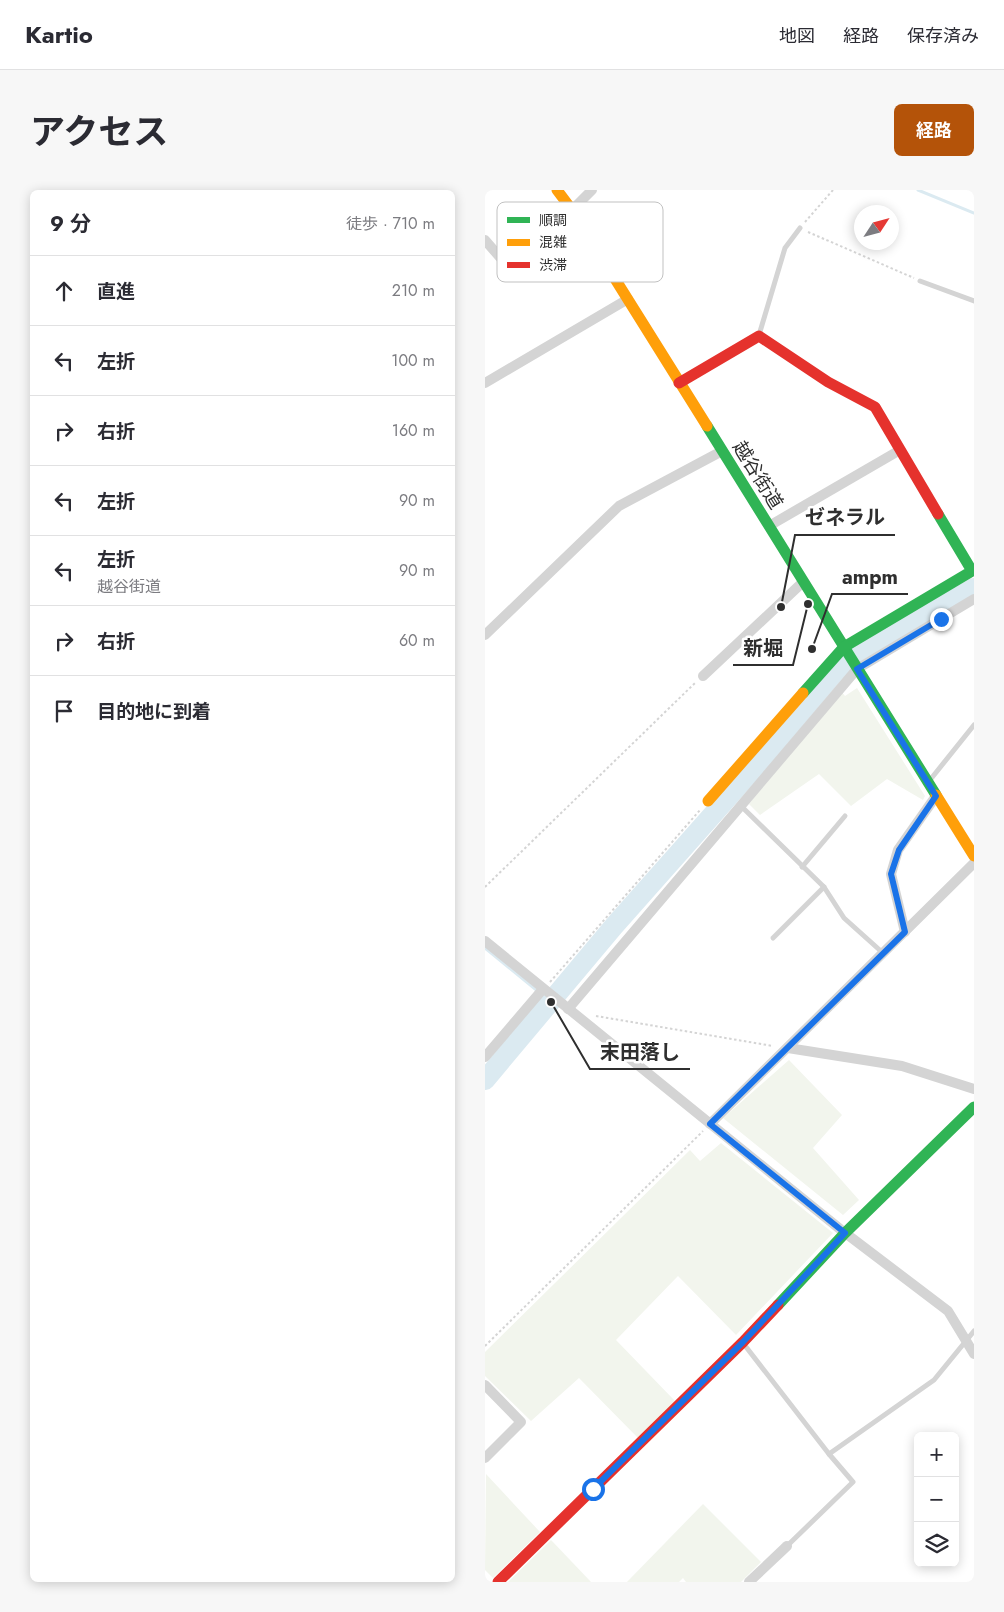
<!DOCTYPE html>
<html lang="ja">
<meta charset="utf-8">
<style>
:root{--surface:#fff;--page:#f7f7f7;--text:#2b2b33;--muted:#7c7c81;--line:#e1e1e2;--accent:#b45309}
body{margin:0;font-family:Jost,"Noto Sans JP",sans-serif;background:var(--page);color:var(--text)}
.controls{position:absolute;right:15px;bottom:15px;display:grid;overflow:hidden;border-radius:8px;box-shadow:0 2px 12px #0003}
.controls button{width:45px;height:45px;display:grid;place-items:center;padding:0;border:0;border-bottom:1px solid var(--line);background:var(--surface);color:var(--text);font:25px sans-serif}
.compass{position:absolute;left:369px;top:15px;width:45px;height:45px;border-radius:50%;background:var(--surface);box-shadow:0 2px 12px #0003;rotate:54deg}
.stop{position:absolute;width:15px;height:15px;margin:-11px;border:4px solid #1a73e8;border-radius:50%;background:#fff}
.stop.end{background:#1a73e8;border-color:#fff;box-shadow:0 1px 5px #0008}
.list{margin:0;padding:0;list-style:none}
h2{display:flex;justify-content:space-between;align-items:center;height:65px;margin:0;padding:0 20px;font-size:21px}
h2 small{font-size:16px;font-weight:400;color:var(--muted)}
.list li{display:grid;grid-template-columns:32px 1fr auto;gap:15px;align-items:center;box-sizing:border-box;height:70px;padding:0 20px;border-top:1px solid var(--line)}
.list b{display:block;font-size:19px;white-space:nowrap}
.list p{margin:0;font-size:16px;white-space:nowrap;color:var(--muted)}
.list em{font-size:16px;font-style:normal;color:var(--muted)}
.icon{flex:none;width:28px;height:28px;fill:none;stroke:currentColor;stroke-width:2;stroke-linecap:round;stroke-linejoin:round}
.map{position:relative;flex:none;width:489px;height:1392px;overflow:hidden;border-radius:8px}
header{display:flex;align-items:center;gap:30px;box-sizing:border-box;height:70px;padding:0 25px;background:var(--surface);border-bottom:1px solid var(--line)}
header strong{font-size:24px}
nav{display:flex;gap:28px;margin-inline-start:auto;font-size:18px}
.intro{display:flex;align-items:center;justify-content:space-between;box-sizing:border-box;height:120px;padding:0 30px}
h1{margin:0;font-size:35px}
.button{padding:12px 22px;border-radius:8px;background:var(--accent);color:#fff;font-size:18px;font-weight:700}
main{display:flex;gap:30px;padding:0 30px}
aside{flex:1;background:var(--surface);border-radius:8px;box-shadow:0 2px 12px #0003}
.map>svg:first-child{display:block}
.green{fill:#f2f5ed}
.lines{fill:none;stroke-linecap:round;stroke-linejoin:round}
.stream{stroke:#dbeaf1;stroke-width:3}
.river{stroke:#dbeaf1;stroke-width:20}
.path{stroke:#d4d4d4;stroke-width:2;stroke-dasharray:2.5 2.5;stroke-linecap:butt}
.lane{stroke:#d4d4d4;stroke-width:5}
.street{stroke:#d4d4d4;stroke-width:10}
.fast{stroke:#30b455;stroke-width:11}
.slow{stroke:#ff9f0a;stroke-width:11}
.jam{stroke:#e5322d;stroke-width:11}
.route{stroke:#1a73e8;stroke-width:6}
.labels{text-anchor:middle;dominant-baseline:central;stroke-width:5;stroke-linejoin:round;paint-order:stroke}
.street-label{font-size:19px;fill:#2f2f2f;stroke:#fff}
.key{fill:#fff;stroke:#c1c1c1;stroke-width:1}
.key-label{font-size:14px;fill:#2f2f2f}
.leader{fill:none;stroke:#2f2f2f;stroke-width:2}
.callout-dot{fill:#2f2f2f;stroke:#fff;stroke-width:2}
.callout-label{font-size:20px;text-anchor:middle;font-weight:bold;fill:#2f2f2f;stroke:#fff;stroke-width:5;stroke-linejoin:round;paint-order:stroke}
</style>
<header>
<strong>Kartio</strong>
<nav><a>地図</a><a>経路</a><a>保存済み</a></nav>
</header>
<div class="intro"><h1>アクセス</h1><a class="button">経路</a></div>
<main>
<aside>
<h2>9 分<small>徒歩 · 710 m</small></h2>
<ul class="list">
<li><svg class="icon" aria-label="ahead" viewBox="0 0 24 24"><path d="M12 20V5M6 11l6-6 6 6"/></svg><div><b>直進</b></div><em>210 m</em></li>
<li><svg class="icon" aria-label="left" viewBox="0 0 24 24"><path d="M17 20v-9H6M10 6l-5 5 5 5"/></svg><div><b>左折</b></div><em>100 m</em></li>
<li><svg class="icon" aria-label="right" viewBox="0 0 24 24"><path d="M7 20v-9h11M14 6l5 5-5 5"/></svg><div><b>右折</b></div><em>160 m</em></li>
<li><svg class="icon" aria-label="left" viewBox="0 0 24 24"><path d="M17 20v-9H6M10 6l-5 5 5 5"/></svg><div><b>左折</b></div><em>90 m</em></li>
<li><svg class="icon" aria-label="left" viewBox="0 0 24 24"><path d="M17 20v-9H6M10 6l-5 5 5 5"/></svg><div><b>左折</b><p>越谷街道</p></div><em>90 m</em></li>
<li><svg class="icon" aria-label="right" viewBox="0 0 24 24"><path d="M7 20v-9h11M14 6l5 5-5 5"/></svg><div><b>右折</b></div><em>60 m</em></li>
<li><svg class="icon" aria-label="arrive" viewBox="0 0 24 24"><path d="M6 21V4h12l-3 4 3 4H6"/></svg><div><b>目的地に到着</b></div></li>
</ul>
</aside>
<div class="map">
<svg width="489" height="1392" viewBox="0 0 489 1392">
<rect width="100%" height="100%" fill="#fff"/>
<g class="green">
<path d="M372,498L440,606L438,610L402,589L366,616L334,584L275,625L264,614L356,501L360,506Z"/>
<path d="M304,870L357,925L328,958L374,1010L358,1025L238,928Z"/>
<path d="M236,953L348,1043L251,1145L193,1086L131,1150L190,1211L153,1248L94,1188L46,1231L0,1186V1162L205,960L215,971Z"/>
<path d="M1,1284L55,1342L8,1388L0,1380Z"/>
<path d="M218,1314L276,1372L256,1392H201L198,1388L194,1392H142Z"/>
<path d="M66,1350L106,1392H23Z"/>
</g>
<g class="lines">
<g class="stream">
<path d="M433,0L489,23"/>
<path d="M0,758L66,812"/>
</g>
<path class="river" d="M0,890L129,736L269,578L350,482L375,462L489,398"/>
<g class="path">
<path d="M320,32L348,0"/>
<path d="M323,42L429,88"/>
<path d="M0,697L211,492"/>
<path d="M65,792L215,620"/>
<path d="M111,826L288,856"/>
<path d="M0,1156L218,941"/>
</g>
<g class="lane">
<path d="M435,91L489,111"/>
<path d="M274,145L300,58L315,38"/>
<path d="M445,590L489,535"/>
<path d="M256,616L339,697L359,728L398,763"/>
<path d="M317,677L360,626"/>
<path d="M288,748L339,697"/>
<path d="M258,1153L344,1264L368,1292L302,1356"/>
<path d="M344,1264L449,1190L489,1141"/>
</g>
<g class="street">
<path d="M0,50L19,72L87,20L107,0"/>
<path d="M0,193L143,109"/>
<path d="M284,336L415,260"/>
<path d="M0,445L134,316L237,261"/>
<path d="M218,486L318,392"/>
<path d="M420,742L406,684L413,660L451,606"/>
<path d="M0,751L355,1039L463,1121L489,1164"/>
<path d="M83,819L372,479L489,409"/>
<path d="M303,858L417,876L489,899"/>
<path d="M0,867L58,799"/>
<path d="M225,934L489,673"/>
<path d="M0,1195L36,1232L0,1268"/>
<path d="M264,1392L302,1356"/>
</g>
<g class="fast">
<path d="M222,236L451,605"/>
<path d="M318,503L359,457L487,381L453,324"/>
<path d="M293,1115L360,1043L489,917"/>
</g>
<g class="slow">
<path d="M72,0L87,20L222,236"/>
<path d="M451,605L489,666"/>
<path d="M223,611L318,503"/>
</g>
<g class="jam">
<path d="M194,193L274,146L343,192L390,217L453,324"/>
<path d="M13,1392L258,1152L293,1115"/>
</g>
</g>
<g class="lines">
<path class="route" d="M108,1299L258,1152L360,1043L225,934L420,742L406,684L414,660L451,606L372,479L456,429"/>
</g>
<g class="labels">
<g class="street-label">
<text transform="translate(273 285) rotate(58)">越谷街道</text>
</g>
</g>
<rect x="12" y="12" width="166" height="80" rx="8" class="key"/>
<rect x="22" y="27" width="23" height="6" fill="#30b455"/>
<rect x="22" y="49" width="23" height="7" fill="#ff9f0a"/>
<rect x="22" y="72" width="23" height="6" fill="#e5322d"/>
<g class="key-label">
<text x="54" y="35">順調</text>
<text x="54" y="57">混雑</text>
<text x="54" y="80">渋滞</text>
</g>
<path class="leader" d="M296 417L310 345H410M327 459L347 404H423M323 414L308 475H248M66 812L105 879H205"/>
<g class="callout-dot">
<circle cx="296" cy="417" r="5"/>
<circle cx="327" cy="459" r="5"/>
<circle cx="323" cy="414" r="5"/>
<circle cx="66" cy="812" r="5"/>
</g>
<g class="callout-label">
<text x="360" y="334">ゼネラル</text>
<text x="385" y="394">ampm</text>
<text x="278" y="465">新堀</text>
<text x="155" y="869">末田落し</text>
</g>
</svg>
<div class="controls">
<button>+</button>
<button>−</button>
<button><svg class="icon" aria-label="layers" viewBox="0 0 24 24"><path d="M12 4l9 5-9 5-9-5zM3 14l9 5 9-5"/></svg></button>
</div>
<svg class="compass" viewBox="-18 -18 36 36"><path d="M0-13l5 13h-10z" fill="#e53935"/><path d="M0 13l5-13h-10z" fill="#7c7c81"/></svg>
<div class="stop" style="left:108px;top:1299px"></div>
<div class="stop end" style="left:456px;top:429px"></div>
</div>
</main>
